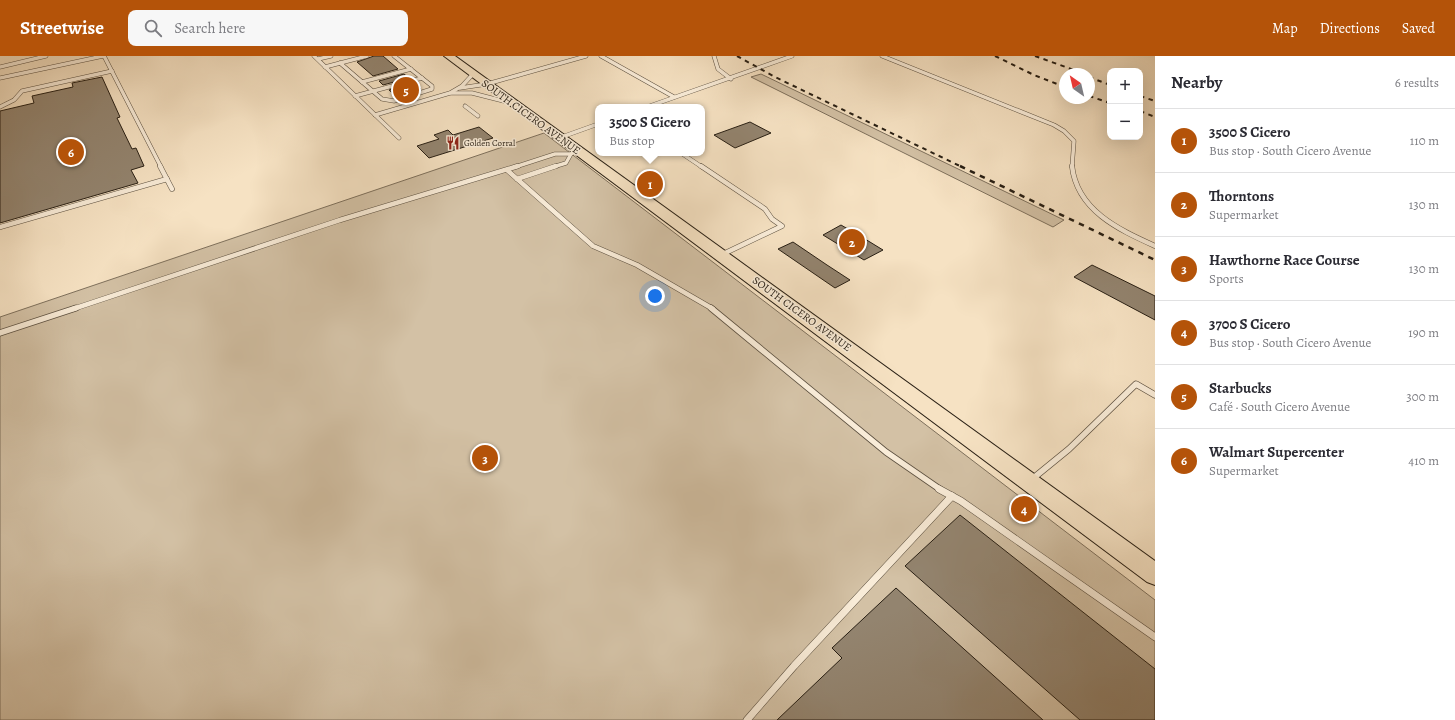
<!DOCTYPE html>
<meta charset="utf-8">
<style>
:root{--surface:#fff;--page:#f7f7f7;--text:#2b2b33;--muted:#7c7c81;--line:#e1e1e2;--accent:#b45309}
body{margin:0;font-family:Alegreya,serif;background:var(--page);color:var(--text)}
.controls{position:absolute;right:12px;top:12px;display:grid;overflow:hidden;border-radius:8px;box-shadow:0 4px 16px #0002}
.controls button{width:36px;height:36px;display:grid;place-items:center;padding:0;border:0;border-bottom:1px solid var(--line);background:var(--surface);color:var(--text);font:20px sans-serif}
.compass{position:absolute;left:1059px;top:12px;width:36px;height:36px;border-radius:50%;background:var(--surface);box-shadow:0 4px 16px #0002;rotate:326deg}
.you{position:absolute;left:655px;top:240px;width:14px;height:14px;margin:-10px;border:3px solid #fff;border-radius:50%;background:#1a73e8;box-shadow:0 0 0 6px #1a73e833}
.badge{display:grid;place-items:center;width:26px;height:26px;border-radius:50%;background:var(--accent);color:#fff;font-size:13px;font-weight:700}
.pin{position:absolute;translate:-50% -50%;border:2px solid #fff;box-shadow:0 1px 4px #0006}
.popup{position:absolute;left:595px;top:48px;width:110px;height:52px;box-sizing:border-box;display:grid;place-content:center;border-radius:8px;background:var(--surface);filter:drop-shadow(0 1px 3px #0005);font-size:13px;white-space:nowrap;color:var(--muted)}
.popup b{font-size:15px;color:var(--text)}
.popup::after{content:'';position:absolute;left:50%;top:100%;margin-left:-8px;border:8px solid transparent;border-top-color:var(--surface)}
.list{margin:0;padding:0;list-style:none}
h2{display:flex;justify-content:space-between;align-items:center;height:52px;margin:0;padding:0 16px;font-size:17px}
h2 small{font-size:13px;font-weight:400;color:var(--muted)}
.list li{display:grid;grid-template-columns:26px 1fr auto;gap:12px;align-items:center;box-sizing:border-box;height:64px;padding:0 16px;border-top:1px solid var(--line)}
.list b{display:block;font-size:15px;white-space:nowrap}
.list p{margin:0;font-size:13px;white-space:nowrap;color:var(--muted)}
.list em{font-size:13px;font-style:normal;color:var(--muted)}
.icon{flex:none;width:22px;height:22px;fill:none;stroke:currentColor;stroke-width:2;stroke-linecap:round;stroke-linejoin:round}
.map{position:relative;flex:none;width:1155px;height:664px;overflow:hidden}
header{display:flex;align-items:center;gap:24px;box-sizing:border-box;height:56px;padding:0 20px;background:var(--accent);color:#fff}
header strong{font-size:19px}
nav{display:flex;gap:22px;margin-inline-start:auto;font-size:14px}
.search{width:280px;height:36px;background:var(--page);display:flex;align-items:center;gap:10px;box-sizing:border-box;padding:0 14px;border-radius:8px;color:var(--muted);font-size:15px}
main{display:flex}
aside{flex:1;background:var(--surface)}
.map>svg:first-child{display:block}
.green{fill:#d3c1a5;stroke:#7e705c}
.building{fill:#93846f;stroke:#281f14}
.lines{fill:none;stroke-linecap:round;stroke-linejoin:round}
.service-far3-casing{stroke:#5c5040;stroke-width:4.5}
.service-far2-casing{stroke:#5c5040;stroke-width:5.5}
.service-far1-casing{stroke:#5c5040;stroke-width:7}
.service-casing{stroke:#5c5040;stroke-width:8}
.primary-casing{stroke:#281f14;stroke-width:2}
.service-far3{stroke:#f9ecd8;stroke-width:3.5}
.service-far2{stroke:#f9ecd8;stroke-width:4.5}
.service-far1{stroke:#f9ecd8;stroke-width:5.5}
.service{stroke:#f9ecd8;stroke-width:7}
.primary{fill:#f6e2c3;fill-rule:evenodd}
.rail-far1{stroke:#281f14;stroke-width:2;stroke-dasharray:4.5 4.5;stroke-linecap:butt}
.rail{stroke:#281f14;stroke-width:2.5;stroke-dasharray:5.5 5.5;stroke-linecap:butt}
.labels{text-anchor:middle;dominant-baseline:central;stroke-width:3;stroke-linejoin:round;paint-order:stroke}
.far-poi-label{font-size:9px;fill:#281f14;stroke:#f9ecd8;text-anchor:start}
.street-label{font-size:11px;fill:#281f14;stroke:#f9ecd8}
</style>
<header>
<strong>Streetwise</strong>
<div class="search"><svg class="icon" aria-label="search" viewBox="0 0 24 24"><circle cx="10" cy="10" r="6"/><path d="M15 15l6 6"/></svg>Search here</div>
<nav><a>Map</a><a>Directions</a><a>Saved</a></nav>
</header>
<main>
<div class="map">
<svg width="1155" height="664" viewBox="0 0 1155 664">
<rect width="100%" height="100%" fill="#f6e2c3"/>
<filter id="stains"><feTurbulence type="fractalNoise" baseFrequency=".005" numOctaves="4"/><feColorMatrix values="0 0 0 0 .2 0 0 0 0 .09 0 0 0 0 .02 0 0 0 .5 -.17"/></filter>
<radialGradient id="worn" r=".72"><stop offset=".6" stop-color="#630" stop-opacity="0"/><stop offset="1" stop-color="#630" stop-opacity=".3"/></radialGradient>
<g class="green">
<path d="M761,18L1064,164L1053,171L751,21Z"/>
<path d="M544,77L1155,544V664H0V261Z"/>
</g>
<g class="building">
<path d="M374,0H383L398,13L373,20L357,6Z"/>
<path d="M404,18L409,22L383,29L379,25Z"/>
<path d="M102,21L120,61L117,62L132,93L136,92L144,110L131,114L138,127L0,167V55L34,47L32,40L73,31L72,27Z"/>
<path d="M415,27L421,33L396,40L389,34Z"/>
<path d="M750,66L771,77L735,92L714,79Z"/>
<path d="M479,71L493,82L429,102L417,90L439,83L434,79L448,74L453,79Z"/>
<path d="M841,169L865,183L883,194L864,204L823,179Z"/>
<path d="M793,186L827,209L850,224L835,232L778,193Z"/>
<path d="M1092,209L1155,240V264L1074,221Z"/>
<path d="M960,459L1155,613V664H1080L905,510Z"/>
<path d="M896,532L1043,664H777L842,602L832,592Z"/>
</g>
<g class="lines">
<g class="service-far3-casing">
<g id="service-far3">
<path d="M104,0L161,111"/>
<path d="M314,0L399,82"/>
<path d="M601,0L674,41"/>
<path d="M714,0L718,13L731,23"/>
<path d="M882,0L1054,69L1064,75L1074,85L1072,111"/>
<path d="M318,3L331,0"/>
<path d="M340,7L382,43L394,45L432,33V30L394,0"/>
<path d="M0,11L46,0"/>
<path d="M325,11L367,0"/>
<path d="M0,22L103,0"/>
<path d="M362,26L411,13"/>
<path d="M460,32L487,28L586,0"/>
<path d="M451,37H472L511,47"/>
<path d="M355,40L422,22"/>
<path d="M465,50L478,60"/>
<path d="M0,51L14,44L22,35L112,15"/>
<path d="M647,51L792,0"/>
<path d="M375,59L450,37L462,30L473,18"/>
<path d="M559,82L598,68"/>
<path d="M681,97L702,111"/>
<path d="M515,111L555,98H571L578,95"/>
<path d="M553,111L566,107L571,98"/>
</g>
</g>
<g class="service-far2-casing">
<g id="service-far2">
<path d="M160,110L172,133"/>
<path d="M701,110L765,153L772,163L782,170L721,199"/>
<path d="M1072,110C1077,155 1120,174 1155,190"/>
<path d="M507,114L593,190L637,209L713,253"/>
<path d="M517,123L556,110"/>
<path d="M0,171L167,123"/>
<path d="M73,253L340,164L518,110"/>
</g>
</g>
<g class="service-far1-casing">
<g id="service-far1">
<path d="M711,252L886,396L941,434"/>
<path d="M0,277L76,252"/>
<path d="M1031,424L1069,393L1136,328L1155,339"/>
</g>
</g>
<g class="service-casing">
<g id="service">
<path d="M939,433L961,445L1155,581"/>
<path d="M747,664L794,610L952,440"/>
</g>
</g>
<g class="primary-casing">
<path id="primary" d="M444,0H455L1155,505V529L1147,526Z"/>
</g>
<use href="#service-far3" class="service-far3"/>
<use href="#service-far2" class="service-far2"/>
<use href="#service-far1" class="service-far1"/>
<use href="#service" class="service"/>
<use href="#primary" class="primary"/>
<g class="rail-far1">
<path d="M737,0L775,21L962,111"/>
<path d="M995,0L1034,19L1065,31"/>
<path d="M1035,0L1085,18"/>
<path d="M1089,21L1110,29"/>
<path d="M1089,40L1110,47"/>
<path d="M1140,40L1155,45"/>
<path d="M1140,55L1155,61"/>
</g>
<path class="rail" d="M960,110L1155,204"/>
</g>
<defs>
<g id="restaurant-bare" transform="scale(1.08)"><path d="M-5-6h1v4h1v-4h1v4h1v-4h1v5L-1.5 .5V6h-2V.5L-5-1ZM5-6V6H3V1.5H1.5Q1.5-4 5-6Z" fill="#8f2418" stroke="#f9ecd8" stroke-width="2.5" paint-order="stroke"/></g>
</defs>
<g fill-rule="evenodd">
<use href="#restaurant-bare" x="453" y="87"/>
</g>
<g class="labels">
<g class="far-poi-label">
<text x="464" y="87">Golden Corral</text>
</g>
<g class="street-label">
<text transform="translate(531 61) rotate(36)">SOUTH CICERO AVENUE</text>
<text transform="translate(802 258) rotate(36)">SOUTH CICERO AVENUE</text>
</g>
</g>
<rect width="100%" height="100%" filter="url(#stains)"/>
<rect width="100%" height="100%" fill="url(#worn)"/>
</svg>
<div class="controls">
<button>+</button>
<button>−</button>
</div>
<svg class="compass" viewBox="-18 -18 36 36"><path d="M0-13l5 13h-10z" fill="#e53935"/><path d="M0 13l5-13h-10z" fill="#7c7c81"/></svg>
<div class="you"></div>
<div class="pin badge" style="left:650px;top:128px">1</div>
<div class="popup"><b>3500 S Cicero</b>Bus stop</div>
<div class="pin badge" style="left:852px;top:186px">2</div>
<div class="pin badge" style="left:485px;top:402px">3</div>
<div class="pin badge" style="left:1024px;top:453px">4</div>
<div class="pin badge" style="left:406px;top:34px">5</div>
<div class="pin badge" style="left:71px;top:96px">6</div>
</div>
<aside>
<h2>Nearby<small>6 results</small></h2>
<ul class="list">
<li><span class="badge">1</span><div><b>3500 S Cicero</b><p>Bus stop · South Cicero Avenue</p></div><em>110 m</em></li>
<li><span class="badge">2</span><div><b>Thorntons</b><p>Supermarket</p></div><em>130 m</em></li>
<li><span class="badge">3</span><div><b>Hawthorne Race Course</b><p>Sports</p></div><em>130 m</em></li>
<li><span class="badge">4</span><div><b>3700 S Cicero</b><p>Bus stop · South Cicero Avenue</p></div><em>190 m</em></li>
<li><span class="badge">5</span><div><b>Starbucks</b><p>Café · South Cicero Avenue</p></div><em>300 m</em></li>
<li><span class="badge">6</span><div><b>Walmart Supercenter</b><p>Supermarket</p></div><em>410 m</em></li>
</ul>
</aside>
</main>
